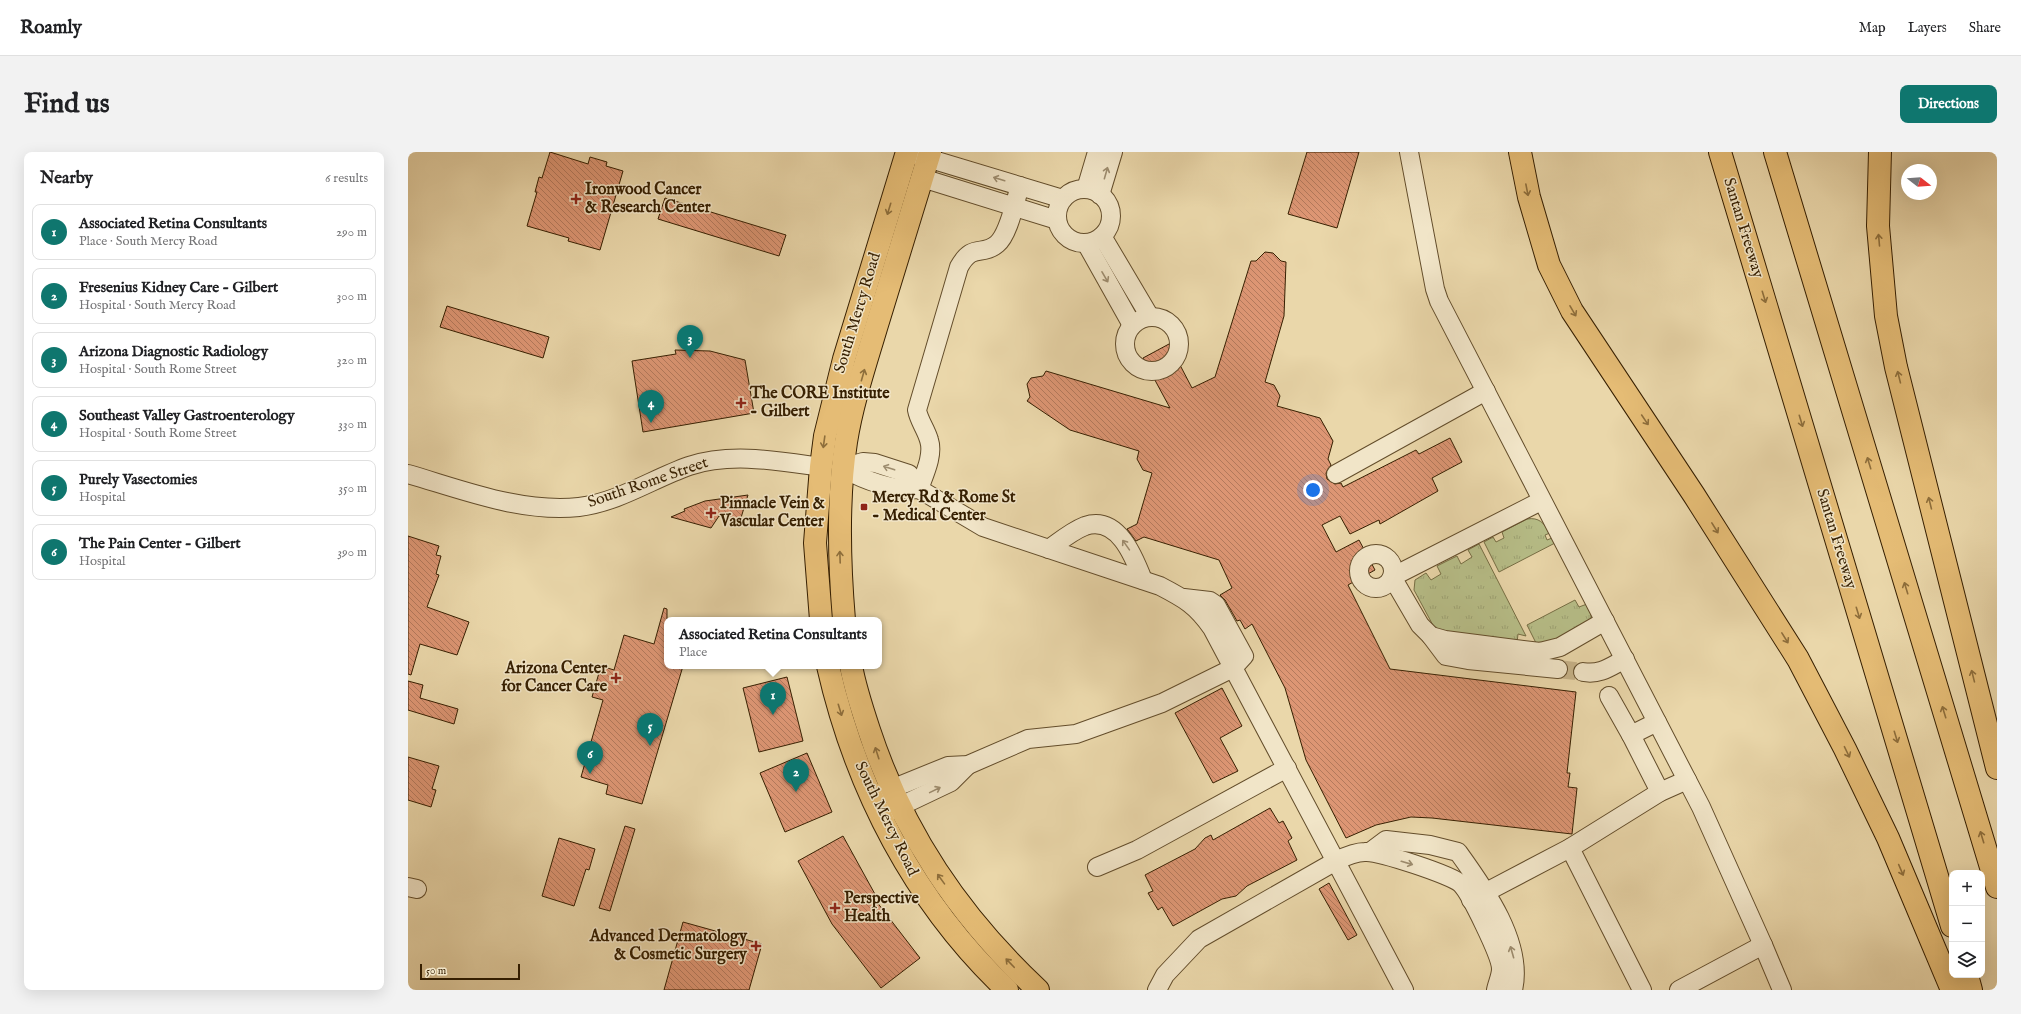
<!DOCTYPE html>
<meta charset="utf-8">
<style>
:root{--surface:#fff;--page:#f2f2f2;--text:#202124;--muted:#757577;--line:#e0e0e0;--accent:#0f766e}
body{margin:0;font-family:"IM FELL English",serif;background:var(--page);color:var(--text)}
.controls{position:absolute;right:12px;bottom:12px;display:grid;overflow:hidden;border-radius:8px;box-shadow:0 4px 16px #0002}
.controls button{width:36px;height:36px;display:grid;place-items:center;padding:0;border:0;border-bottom:1px solid var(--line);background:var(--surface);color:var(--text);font:20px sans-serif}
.compass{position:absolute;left:1493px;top:12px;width:36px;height:36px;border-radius:50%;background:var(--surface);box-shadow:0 4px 16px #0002;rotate:107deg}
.scale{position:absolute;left:12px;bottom:10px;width:100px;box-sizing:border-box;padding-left:4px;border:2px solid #361f01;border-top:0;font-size:11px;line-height:14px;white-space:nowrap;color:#361f01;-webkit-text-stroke:3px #f1e5c8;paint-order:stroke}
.you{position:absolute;left:905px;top:338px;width:14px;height:14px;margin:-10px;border:3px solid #fff;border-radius:50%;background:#1a73e8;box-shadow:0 0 0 6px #1a73e833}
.badge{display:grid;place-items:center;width:26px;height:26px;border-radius:50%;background:var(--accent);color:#fff;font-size:13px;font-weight:700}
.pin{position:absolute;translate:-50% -33px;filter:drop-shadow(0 1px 2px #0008)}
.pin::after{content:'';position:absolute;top:21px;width:14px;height:12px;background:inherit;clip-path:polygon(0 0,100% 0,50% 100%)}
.popup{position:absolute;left:256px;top:465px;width:218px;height:52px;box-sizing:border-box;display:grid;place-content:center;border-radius:8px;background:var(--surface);filter:drop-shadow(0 1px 3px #0005);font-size:13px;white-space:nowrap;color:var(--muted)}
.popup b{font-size:15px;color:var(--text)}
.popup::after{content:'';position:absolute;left:50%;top:100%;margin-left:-8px;border:8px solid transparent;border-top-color:var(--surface)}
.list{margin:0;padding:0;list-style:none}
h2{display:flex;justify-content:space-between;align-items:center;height:52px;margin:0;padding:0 16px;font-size:17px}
h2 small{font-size:13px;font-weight:400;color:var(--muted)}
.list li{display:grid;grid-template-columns:26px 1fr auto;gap:12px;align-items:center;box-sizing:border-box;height:56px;margin:0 8px 8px;padding:0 8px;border:1px solid var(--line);border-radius:8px}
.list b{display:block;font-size:15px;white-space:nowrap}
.list p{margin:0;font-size:13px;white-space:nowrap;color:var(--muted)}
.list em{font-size:13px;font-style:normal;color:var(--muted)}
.icon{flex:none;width:22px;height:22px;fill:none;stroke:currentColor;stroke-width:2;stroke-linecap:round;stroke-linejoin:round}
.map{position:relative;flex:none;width:1589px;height:838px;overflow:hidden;border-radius:8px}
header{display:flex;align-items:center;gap:24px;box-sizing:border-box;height:56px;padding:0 20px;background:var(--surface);border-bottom:1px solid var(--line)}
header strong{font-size:19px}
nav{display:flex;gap:22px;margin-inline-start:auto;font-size:14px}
.intro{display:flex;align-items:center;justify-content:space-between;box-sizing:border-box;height:96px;padding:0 24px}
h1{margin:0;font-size:28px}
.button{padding:10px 18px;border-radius:8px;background:var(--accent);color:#fff;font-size:14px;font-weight:700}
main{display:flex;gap:24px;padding:0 24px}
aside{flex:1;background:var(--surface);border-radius:8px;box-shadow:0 4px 16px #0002}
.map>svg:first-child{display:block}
.grass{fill:url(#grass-tufts);stroke:#766e44}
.building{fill:url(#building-back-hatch);stroke:#361f01}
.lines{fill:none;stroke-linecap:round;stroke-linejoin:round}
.minor-tunnel{stroke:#c6b288;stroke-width:18;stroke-dasharray:18 9;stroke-linecap:butt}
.minor-casing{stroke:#634d2b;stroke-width:20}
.major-casing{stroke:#361f01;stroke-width:24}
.highway-casing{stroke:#361f01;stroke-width:24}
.minor{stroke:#f1e5c8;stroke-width:18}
.major{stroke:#e5bc75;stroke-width:22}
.highway{stroke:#e5bc75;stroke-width:22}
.oneway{stroke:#9d8c6e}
.oneway2{stroke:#8e6e3b}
.poi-dot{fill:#8f2418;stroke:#f1e5c8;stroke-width:1.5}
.labels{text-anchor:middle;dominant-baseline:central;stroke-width:3;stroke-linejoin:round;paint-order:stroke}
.poi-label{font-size:16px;font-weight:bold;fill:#361f01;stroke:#f1e5c8;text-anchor:start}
.street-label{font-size:16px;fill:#361f01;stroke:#f1e5c8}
</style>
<header>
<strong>Roamly</strong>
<nav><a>Map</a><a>Layers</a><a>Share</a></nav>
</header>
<div class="intro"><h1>Find us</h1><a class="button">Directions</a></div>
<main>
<aside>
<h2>Nearby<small>6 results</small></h2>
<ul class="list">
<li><span class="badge">1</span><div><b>Associated Retina Consultants</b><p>Place · South Mercy Road</p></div><em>290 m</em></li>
<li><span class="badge">2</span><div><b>Fresenius Kidney Care - Gilbert</b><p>Hospital · South Mercy Road</p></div><em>300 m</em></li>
<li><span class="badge">3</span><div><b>Arizona Diagnostic Radiology</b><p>Hospital · South Rome Street</p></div><em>320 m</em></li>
<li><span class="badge">4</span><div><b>Southeast Valley Gastroenterology</b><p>Hospital · South Rome Street</p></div><em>330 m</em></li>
<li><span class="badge">5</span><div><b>Purely Vasectomies</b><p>Hospital</p></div><em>350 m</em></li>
<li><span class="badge">6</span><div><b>The Pain Center - Gilbert</b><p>Hospital</p></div><em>390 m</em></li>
</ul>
</aside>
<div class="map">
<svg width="1589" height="838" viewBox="0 0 1589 838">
<defs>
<pattern id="grass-tufts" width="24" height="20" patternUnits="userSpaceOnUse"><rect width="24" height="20" fill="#b7be88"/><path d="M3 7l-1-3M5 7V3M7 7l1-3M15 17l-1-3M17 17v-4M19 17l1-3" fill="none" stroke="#9ea374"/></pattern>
<pattern id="building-back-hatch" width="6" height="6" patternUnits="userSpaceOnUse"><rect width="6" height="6" fill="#dd9674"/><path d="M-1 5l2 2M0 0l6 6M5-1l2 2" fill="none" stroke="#b47a5d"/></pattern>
</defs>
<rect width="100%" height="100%" fill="#ead7aa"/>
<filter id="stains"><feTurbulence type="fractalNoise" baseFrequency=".005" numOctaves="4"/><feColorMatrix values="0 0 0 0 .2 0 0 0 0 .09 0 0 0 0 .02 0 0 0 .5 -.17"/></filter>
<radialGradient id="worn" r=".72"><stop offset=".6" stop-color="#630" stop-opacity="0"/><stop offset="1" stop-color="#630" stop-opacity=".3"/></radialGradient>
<g class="grass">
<path d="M1119,367C1131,365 1136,371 1142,381L1137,383L1139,388L1144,386L1147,391L1091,420L1076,390L1085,385L1088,390L1096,386L1094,380Z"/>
<path d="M1071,392L1118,484L1110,482L1109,491L1034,481L1027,477L1006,438L1007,428L1018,421L1023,428L1033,422L1029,414L1049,404L1053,412L1064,405L1060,398Z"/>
<path d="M1167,448L1171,455L1179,452L1183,462V468L1158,485L1129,493L1119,473Z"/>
</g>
<g class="building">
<path d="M142,0L180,12L182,5L199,10L198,14L215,19L192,98L160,89L161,86L119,74L129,40H127L131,25L134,26Z"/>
<path d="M899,0H951L929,76L880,62Z"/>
<path d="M257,46L378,83L371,104L250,67Z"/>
<path d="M857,100L865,101L873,109L878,110L876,164L857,230L866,233L872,244L869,254L912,266L925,289L920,307L923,313L918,321L919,327L927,332L933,331L935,335L1008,298L1011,302L1042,286L1054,310L1024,326L1030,339L972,372L971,368L942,382L932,364L914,373L928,400L951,388L967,418L940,433L982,517L1168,540L1159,621H1162L1160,635L1169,636L1164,682L1024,666L1003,665L968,673L938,686L898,608L877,536L844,472L837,477L832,468L829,469L817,448L812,443L824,436L811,408L736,385L728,389L719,377L729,372L744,321L735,318L729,307L731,299L662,278L619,249L622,245L619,232L623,226L635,224L638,219L762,256L735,206L761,192L784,236L807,225L843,109H848Z"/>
<path d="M39,154L141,185L135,206L32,175Z"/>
<path d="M267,198L302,199L337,208L346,261L235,280L224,209L268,202Z"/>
<path d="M340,343L332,369L311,364L303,376L263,365L277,359L276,357L297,349Z"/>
<path d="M0,384L31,394L28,403L33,404L28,422L31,423L19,455L61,470L49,503L12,492L3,523L0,522Z"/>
<path d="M256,456L259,457V514H275L234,652L198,642L200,633L173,625L195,548L184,545L193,514L206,518L216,483L246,492Z"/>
<path d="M379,525L395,589L351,600L335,536Z"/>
<path d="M0,529L15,533L12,546L50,557L46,572L0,558Z"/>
<path d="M814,536L834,574L812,586L830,619L805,631L767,561Z"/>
<path d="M399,601L424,660L377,680L352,621Z"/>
<path d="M0,605L31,614L24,637L28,638L23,655L0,648Z"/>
<path d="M862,656L871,671L875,669L884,686L880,689L889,708L839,734L828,744L814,747L765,774L754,755L750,758L740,741L745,739L737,723L787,697L797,686L803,683L805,688Z"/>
<path d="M217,674L227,677L202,759L191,756Z"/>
<path d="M435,684L468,744L465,745L512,806L473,836L424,772L390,709Z"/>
<path d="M151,686L187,697L181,718L178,717L166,754L134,744Z"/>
<path d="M921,731L949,783L940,788L911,737Z"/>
<path d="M275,770L354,792L341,838H256Z"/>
</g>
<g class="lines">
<path class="minor-tunnel" d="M1150,517L1175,520"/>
<g class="minor-casing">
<g id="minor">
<path d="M1001,0L1027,137L1031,149L1293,655L1355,793"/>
<path d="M509,3L655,47"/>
<path d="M514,26L649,68"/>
<path d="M678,37L689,0"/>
<circle cx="676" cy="64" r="27"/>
<path d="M692,43L705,0"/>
<path d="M694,84L742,165"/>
<path d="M678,91L724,173"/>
<circle cx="744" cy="192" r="27"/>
<path d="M434,316L455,310L467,311L501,322L511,337L575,375L752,434C777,447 788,453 804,476L996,838"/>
<path d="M434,316C458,329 484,339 511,337"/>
<path d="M0,322C55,338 113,361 171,355C211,350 244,327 281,314C323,300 370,309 413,315"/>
<path d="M928,322L1078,239"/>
<path d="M511,337C516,323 526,303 521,288C518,277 511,269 509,258L551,115C565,90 574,105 589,92C601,82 607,49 612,34"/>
<path d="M1133,349L984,425L1012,473L1023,484L1037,488L1132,500L1152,495L1197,469"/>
<path d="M641,397C652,389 664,379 677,374C710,363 726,405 735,428"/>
<circle cx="968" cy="419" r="17"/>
<path d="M1023,484L1038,504L1060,508L1150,517"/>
<path d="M1175,520C1192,523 1202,515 1217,507"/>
<path d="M1201,544L1223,583L1249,570"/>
<path d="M1223,583L1252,640"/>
<path d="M471,642L540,614L560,613L620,587L668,582L754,551L825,516L836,504L808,453L802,449L776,446"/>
<path d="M480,660L543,630L560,613"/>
<path d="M1162,696L1234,838"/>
<path d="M962,700L978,688L1022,693L1050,700C1076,736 1116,791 1105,838"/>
<path d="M689,715L729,698L879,616"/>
<path d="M0,735L9,737"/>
<path d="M1063,748L1162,696L1252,640L1279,628"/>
<path d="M749,838L757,823L791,787L928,709C938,704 947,700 957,700C970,699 1044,723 1053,732C1062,741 1093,804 1093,817C1093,824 1089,832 1088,838"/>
<path d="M1271,838L1355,793L1374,838"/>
</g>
</g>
<g class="major-casing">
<g id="major">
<path d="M413,468L407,391L413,315L417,284L436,207L499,0"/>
<path d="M436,468C431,409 429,349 438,290C444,252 457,213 468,176C486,118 504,59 522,0"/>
<path d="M420,514C448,637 507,751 599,838"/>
<path d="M443,514C447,536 454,557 461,578C495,681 551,764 630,838"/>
</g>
</g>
<g class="highway-casing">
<g id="highway">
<path d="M1112,0L1121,45L1141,113L1164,159L1286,343L1390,507L1437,597L1480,686L1544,838"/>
<path d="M1312,0L1544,774"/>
<path d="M1367,0L1589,735"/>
<path d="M1472,0L1470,74L1478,164L1488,215L1589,616"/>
<path d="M1559,823L1563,838"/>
</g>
</g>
<use href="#minor" class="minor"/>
<use href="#major" class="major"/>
<use href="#highway" class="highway"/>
</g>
<defs><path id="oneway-shaft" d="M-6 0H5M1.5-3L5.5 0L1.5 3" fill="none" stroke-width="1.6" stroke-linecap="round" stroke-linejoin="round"/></defs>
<g class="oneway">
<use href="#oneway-shaft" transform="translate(698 21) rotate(-74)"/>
<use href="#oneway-shaft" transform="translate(591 27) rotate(-163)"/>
<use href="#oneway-shaft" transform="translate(697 125) rotate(60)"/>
<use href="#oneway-shaft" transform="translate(481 316) rotate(-162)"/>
<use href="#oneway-shaft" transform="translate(718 393) rotate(-125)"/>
<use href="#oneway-shaft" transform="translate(527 638) rotate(-26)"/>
<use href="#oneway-shaft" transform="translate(999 711) rotate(16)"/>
<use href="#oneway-shaft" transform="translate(1104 800) rotate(-106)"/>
</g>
<g class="oneway2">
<use href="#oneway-shaft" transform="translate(1119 38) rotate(79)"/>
<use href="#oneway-shaft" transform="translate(481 57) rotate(107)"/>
<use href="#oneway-shaft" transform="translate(1471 88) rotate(-95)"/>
<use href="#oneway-shaft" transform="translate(1356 145) rotate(73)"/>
<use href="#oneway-shaft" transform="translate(1165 159) rotate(60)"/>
<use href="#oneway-shaft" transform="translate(455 223) rotate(-74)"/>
<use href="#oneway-shaft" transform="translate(1491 225) rotate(-104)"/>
<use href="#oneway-shaft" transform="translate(1237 268) rotate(56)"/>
<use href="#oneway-shaft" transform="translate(1393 269) rotate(73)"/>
<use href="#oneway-shaft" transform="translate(416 290) rotate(98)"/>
<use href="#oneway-shaft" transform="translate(1461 311) rotate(-107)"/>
<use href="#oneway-shaft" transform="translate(1522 351) rotate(-104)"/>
<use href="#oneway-shaft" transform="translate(1307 376) rotate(58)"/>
<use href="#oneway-shaft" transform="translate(432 405) rotate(-92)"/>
<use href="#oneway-shaft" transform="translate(1498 436) rotate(-107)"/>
<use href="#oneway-shaft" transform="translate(1450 461) rotate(73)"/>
<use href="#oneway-shaft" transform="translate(1377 486) rotate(58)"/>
<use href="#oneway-shaft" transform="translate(1565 524) rotate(-104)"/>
<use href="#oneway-shaft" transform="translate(432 558) rotate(73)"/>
<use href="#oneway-shaft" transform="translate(1536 560) rotate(-107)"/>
<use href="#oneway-shaft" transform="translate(1488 585) rotate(73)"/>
<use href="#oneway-shaft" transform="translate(1439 600) rotate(64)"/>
<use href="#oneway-shaft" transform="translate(469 601) rotate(-108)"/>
<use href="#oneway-shaft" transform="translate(1574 685) rotate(-107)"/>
<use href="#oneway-shaft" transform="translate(1493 718) rotate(67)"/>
<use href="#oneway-shaft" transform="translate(533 727) rotate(-126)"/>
<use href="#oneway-shaft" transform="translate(602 811) rotate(-134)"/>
</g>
<g class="poi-dot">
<path d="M166 41h4v4h4v4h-4v4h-4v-4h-4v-4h4z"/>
<path d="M331 245h4v4h4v4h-4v4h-4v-4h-4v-4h4z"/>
<rect x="452" y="351" width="8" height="8" rx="2"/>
<path d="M301 355h4v4h4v4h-4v4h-4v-4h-4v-4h4z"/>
<path d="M206 520h4v4h4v4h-4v4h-4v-4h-4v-4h4z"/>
<path d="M425 750h4v4h4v4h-4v4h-4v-4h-4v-4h4z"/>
<path d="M346 788h4v4h4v4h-4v4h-4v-4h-4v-4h4z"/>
</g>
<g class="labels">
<g class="poi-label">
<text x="177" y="38">Ironwood Cancer<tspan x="177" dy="18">&amp; Research Center</tspan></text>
<text x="342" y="242">The CORE Institute<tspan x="342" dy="18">- Gilbert</tspan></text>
<text x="464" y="346">Mercy Rd &amp; Rome St<tspan x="464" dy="18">- Medical Center</tspan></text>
<text x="312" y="352">Pinnacle Vein &amp;<tspan x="312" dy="18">Vascular Center</tspan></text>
<text x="199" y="517" text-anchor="end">Arizona Center<tspan x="199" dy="18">for Cancer Care</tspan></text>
<text x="436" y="747">Perspective<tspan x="436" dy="18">Health</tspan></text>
<text x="339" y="785" text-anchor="end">Advanced Dermatology<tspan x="339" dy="18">&amp; Cosmetic Surgery</tspan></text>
</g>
<g class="street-label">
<text transform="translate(1335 76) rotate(73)">Santan Freeway</text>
<text transform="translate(450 161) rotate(-73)">South Mercy Road</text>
<text transform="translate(240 331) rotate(-19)">South Rome Street</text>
<text transform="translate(1428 387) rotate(73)">Santan Freeway</text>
<text transform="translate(478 667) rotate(64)">South Mercy Road</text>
</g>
</g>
<rect width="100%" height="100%" filter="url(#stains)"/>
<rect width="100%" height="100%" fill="url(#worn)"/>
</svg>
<div class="controls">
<button>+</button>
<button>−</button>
<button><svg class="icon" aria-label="layers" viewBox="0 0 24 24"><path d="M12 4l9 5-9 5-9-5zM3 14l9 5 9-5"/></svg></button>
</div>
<svg class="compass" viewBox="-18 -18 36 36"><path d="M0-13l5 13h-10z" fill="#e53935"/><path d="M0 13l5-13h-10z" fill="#757577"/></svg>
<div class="scale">50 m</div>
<div class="you"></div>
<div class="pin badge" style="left:365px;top:563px">1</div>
<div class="popup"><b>Associated Retina Consultants</b>Place</div>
<div class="pin badge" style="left:388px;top:640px">2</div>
<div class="pin badge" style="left:282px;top:206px">3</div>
<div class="pin badge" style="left:243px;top:271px">4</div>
<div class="pin badge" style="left:242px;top:594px">5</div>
<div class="pin badge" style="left:182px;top:622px">6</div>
</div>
</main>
